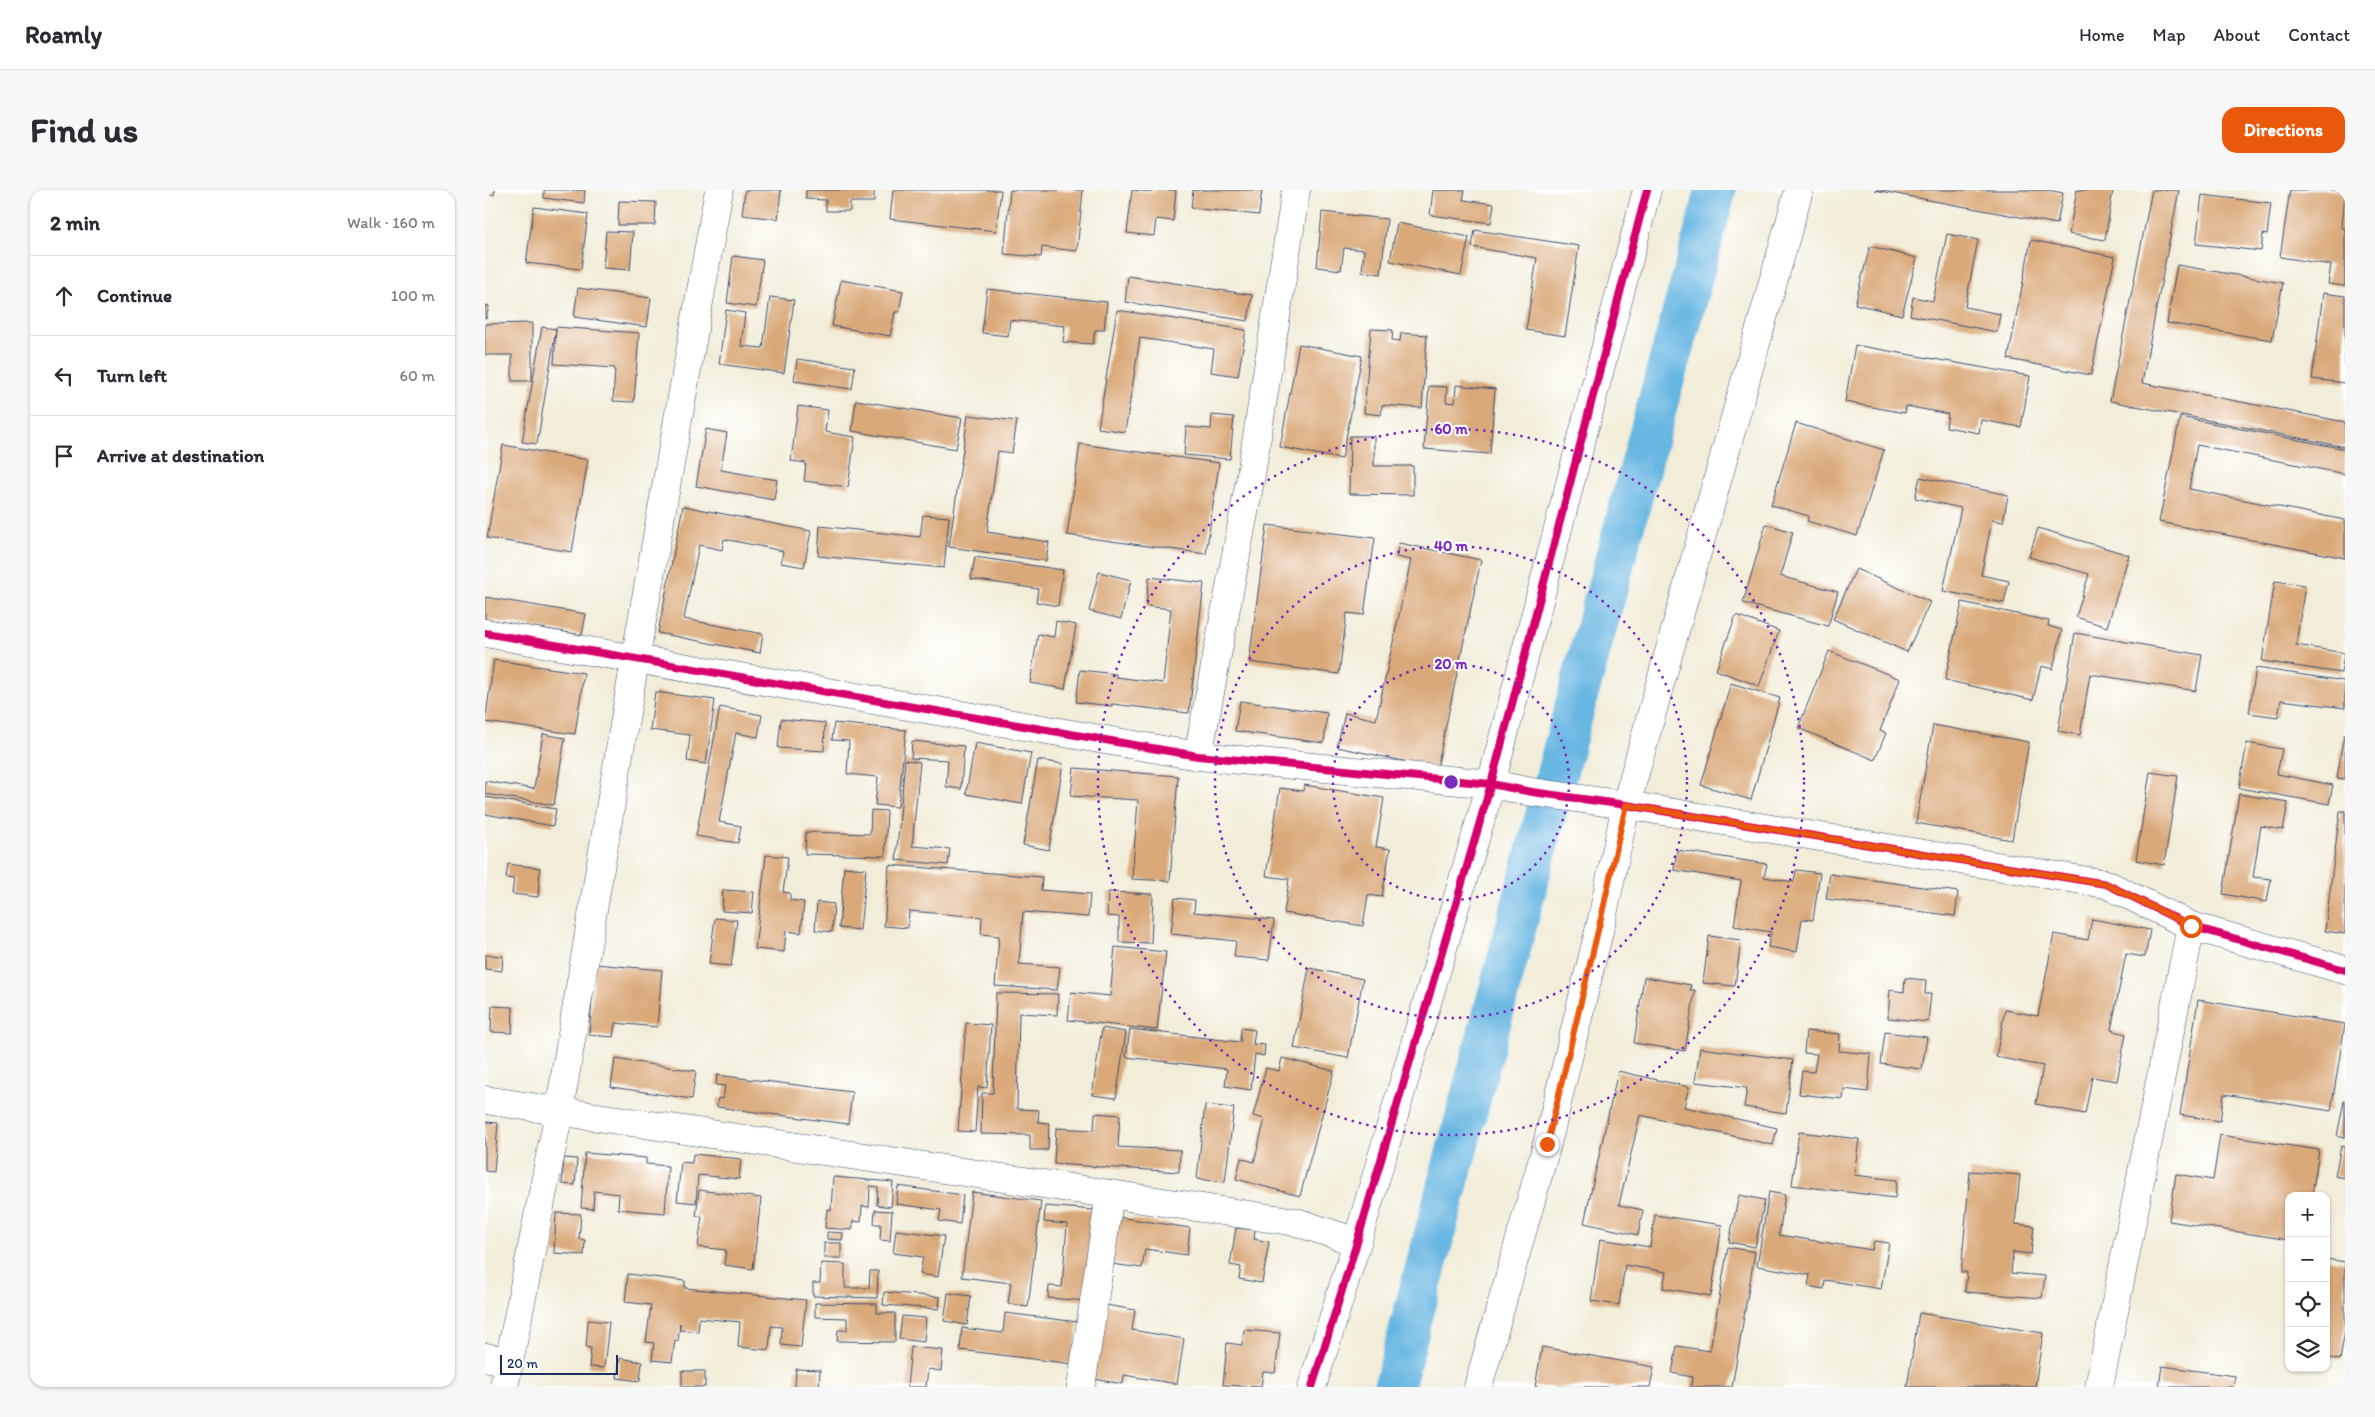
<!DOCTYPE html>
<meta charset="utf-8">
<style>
:root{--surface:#fff;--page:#f7f7f7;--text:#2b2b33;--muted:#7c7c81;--line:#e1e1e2;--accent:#ea580c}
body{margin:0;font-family:Itim,sans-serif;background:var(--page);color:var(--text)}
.controls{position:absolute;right:15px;bottom:15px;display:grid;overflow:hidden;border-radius:10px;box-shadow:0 1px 4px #0004}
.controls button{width:45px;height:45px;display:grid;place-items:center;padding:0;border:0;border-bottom:1px solid var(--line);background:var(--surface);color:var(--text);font:25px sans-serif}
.scale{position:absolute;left:15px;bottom:12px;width:118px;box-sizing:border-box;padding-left:5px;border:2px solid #1b2f5e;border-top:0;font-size:14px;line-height:18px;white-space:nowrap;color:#1b2f5e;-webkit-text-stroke:4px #fff;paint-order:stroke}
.stop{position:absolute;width:15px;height:15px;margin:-11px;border:4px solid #ea580c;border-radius:50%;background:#fff}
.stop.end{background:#ea580c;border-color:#fff;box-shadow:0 1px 5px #0008}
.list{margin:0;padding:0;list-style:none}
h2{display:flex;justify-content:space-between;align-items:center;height:65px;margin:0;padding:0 20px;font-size:21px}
h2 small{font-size:16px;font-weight:400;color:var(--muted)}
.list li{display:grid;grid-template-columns:32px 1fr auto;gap:15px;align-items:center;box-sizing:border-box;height:80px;padding:0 20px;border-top:1px solid var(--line)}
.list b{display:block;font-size:19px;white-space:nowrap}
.list em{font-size:16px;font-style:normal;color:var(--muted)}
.icon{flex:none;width:28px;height:28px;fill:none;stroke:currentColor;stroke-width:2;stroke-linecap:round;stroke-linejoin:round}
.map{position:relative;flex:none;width:1860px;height:1197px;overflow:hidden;border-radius:15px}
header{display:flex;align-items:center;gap:30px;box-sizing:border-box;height:70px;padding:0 25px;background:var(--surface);border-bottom:1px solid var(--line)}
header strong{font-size:24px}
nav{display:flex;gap:28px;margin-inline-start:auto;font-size:18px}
.intro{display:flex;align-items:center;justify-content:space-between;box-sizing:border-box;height:120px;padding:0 30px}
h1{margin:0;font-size:35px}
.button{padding:12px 22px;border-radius:15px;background:var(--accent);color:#fff;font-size:18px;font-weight:700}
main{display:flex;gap:30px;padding:0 30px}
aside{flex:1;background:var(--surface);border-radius:15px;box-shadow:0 1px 4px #0004}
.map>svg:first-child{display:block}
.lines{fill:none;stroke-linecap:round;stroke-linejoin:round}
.canal{stroke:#68b6e2;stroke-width:41}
.building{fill:#daa979}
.minor-casing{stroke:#3b4c70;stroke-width:29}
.minor{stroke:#fff;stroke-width:28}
.cycleway-casing{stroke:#fff;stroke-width:11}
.cycleway{stroke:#d6006c;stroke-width:8}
.route{stroke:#ea580c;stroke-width:6}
.ring{fill:none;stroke:#7b2cbf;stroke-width:2.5;stroke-dasharray:2.5 5}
.centre{fill:#7b2cbf;stroke:#fff;stroke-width:2.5}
.ring-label{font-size:15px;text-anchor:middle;font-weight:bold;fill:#7b2cbf;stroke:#fff;stroke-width:4;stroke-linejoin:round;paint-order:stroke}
</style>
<header>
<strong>Roamly</strong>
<nav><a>Home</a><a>Map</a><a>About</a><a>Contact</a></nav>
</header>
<div class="intro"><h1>Find us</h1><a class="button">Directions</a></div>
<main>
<aside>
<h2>2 min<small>Walk · 160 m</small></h2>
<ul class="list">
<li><svg class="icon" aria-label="ahead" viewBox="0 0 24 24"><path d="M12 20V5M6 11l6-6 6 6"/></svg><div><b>Continue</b></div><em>100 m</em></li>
<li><svg class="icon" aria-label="left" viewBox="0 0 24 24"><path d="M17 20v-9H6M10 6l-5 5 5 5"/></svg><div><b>Turn left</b></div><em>60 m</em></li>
<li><svg class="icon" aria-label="arrive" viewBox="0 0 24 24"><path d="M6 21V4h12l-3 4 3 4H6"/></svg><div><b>Arrive at destination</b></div></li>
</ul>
</aside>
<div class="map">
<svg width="1860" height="1197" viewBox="0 0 1860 1197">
<rect width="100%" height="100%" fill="#fff"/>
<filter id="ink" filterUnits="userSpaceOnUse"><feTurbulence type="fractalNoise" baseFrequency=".02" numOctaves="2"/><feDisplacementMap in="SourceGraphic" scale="10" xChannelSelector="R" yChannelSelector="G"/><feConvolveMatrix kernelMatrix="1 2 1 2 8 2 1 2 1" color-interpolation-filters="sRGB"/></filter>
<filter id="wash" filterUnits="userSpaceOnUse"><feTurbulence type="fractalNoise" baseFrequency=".0096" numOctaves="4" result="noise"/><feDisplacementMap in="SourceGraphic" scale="20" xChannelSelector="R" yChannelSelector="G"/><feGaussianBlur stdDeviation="1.12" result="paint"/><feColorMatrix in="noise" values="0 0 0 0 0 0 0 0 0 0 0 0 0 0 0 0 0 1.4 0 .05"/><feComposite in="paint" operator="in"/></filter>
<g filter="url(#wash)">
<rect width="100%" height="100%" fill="#f2edd9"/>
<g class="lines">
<path class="canal" d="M909,1197L1075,571L1231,0"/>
</g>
<g id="blocks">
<g class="building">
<path d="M0,0H10L9,5L0,4Z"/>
<path d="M59,0H100L99,13L59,8Z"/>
<path d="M260,0H296L293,29L257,25Z"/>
<path d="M321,0H389V12H365V21H341V10L321,9Z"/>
<path d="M408,0H516L511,41L405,29Z"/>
<path d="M525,0H598L592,61L557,57L556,67L519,64Z"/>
<path d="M647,0L668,2V0H691L688,31L671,29L669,46L642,43Z"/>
<path d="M708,0H777L774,25L706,18Z"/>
<path d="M948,0H980L978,10L1009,14L1006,33L945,25Z"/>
<path d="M1390,0H1563L1578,3L1572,34Z"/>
<path d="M1592,0H1628L1620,50L1584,44Z"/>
<path d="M1667,0H1694L1657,193L1860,232V257L1625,211Z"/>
<path d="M1805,0H1847L1860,2L1857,38H1860V96L1843,94L1846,75L1795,67Z"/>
<path d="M1717,5L1786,13L1782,45L1778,44L1776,61L1711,54Z"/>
<path d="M134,11L171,12L170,35H133Z"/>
<path d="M49,17L103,24L96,79L41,73Z"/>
<path d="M837,22L902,29L896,84L877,82L879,60L859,58L856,80L832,77Z"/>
<path d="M912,33L984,47L976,85L905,71Z"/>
<path d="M990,40L1094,56L1080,146L1041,140L1052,68L987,57Z"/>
<path d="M121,41L148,42L145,80L118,78Z"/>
<path d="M1462,44L1493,50L1480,117L1515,124L1512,142L1425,125L1428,107L1448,111Z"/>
<path d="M1546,50L1630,67L1606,185L1523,169Z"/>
<path d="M1385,56L1432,68L1417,125L1370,114Z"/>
<path d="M248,66L278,70L271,117L242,113Z"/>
<path d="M1692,75L1798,93L1787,150L1682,133Z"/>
<path d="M643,86L767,105L763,131L640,112Z"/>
<path d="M356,90L418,101L414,122H410L405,146L347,136Z"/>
<path d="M93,98L166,108L162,137L89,127Z"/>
<path d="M502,99L622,112L619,140H610L608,154L578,152L580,136L525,130L523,146L497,143Z"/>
<path d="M1838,103L1860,106V193L1827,189Z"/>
<path d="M285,107L309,110L299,183L234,174L241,120L260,123L256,156L278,158Z"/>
<path d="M0,115L4,116L1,129H0Z"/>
<path d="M632,120L761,140L753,186L726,182L729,159L655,148L640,242L613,238Z"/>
<path d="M47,133V191H27V165H0V134Z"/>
<path d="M57,137L71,139L52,254L37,252Z"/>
<path d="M71,137L154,143L149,212L128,211L130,178L69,174Z"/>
<path d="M886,139L908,140L907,150L915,151L916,143L942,145L937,218L897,215L896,225L879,223Z"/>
<path d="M814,154L877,166L857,269L795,257Z"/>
<path d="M1370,155L1545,186L1536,237L1496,230L1494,243L1461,237L1463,224L1421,216L1420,223L1360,212Z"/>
<path d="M312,169L370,177L367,199L309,191Z"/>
<path d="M971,195L1010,199L1005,264L939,259L944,196L962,197L961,212L970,213Z"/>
<path d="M371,210L477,228L471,259L367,241Z"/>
<path d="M313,216L343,220L340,242L370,247L363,297L319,291L321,273L306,271Z"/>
<path d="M483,225L532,231L527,263L513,261L502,342L564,352L561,371L464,357Z"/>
<path d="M727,225L749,227L745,269L699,265L701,237L726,239Z"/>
<path d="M1695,227L1860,259V284L1712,255L1704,299L1860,330V368L1674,332Z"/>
<path d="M1311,233L1399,260L1372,346L1322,331L1324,326L1286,315Z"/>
<path d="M221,239L242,243L236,280L292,290L289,310L211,296Z"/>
<path d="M865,246H889V276H928V305L864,304Z"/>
<path d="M595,254L734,273L721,364L582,345Z"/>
<path d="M18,255L103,270L87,362L2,348Z"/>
<path d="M1435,287L1523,305L1518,332L1507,330L1496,385L1524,391L1519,413L1458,401L1476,318L1430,308Z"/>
<path d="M198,316L326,341L319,377L296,373L298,361L239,349L237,360L214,355L199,429L278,444L275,463L173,443Z"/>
<path d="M438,325L464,327L459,378L333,366L335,336L435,347Z"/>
<path d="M1281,334L1308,342L1295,386L1353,402L1343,436L1258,413Z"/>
<path d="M782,335L890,348L879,425L862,423L854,484L764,472Z"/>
<path d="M1553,338L1644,365L1622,437L1591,427L1604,384L1544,367Z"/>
<path d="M914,353L996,370L952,578L852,557L860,523L891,530L926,370L911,367Z"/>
<path d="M490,367L578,380L573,416L551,412L553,399L486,389Z"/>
<path d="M1371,379L1445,412L1422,462L1348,429Z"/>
<path d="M614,382L646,390L636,429L604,421Z"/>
<path d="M664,387L719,393L704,523L627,514V516L591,512L595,480L631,484V487L678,493L686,419L661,416Z"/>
<path d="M1790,391L1820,395L1811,455L1859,463L1856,483L1777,471Z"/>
<path d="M0,407L101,424L97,445L0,429Z"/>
<path d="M1477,412L1564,431L1563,436L1577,440L1568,479L1556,476L1548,510L1460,490Z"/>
<path d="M1251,425L1294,441L1274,496L1231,480Z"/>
<path d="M571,431L591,435L580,499L545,493L553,444L569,447Z"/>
<path d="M1590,443L1717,465L1711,501L1605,484L1595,545L1573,541Z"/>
<path d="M1344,461L1415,489L1395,541L1401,543L1390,570L1313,538Z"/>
<path d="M9,470L99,483L90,544L0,532Z"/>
<path d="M1771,478L1860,491V518L1796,510L1793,527L1764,523Z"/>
<path d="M1246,493L1295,508L1266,610L1216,595Z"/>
<path d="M170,502L230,510L221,574L202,571L205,545L165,540Z"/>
<path d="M755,511L842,523L839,553L750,541Z"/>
<path d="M235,517L277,525L273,547L251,543L234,632L256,636L253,653L211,646Z"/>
<path d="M296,529L340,533L339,561L293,558Z"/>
<path d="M349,533L421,540L413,617L390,615L393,587L362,584L364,551L347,550Z"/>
<path d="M1448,535L1544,552L1527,650L1431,633Z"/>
<path d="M58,544L80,548L69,615L0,604V591L49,599Z"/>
<path d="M1859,545H1860V589L1852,588Z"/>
<path d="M427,551L479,556L476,599L461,597L463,570L426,568Z"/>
<path d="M490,553L546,563L537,614L481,604Z"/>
<path d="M1762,553L1797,559L1792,584L1848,595L1844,614L1754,598Z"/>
<path d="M420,570L435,572L427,656L465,659L463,675L411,670Z"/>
<path d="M553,570L578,574L564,660L538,655Z"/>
<path d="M589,578L693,586L685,691L647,689L653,610L586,606Z"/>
<path d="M1665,582L1693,586L1679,675L1651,670Z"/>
<path d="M819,595L899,608L891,657L905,659L897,707L883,705L878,736L799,723L804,689L781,686L795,598L818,601Z"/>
<path d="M1754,604L1803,612L1798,640L1776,636L1768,687L1786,689L1782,712L1738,704Z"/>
<path d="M0,607L71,619L68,636L0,624Z"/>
<path d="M386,620L402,621L400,666L320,664L321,642L385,644Z"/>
<path d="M1855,621H1860V744L1840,741Z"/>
<path d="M1192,660L1282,674L1279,687L1309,692L1311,680L1335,683L1328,730L1317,729L1312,762L1283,757L1286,742L1249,736L1256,691L1189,680Z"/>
<path d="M281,665L303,667L298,702L305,703V710L319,712L316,743L301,741L299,762L270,759Z"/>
<path d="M23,674L55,678L53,707L27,704L29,689L21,688Z"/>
<path d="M404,675L557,687L556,700L605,704L603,727L538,722L534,774L575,777L572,800L510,796L514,746L496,744L497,727L424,721L423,738L399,736Z"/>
<path d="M359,677L381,679L375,740L354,738Z"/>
<path d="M1345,684L1473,702L1470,726L1341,709Z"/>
<path d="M238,700L269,702L267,723L237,721Z"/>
<path d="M623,702L668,704L666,753L634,752V727L622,726Z"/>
<path d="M690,708L710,710L709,722L789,730L784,770L749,767L751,751L686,744Z"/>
<path d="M332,712L349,714L347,742L330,740Z"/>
<path d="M230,728L252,730L246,776L224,774Z"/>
<path d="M1607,729L1665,740L1660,767L1641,764L1626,840L1641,844L1632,891L1607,887L1600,924L1551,914L1558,876L1511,867L1520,820L1553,826L1569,744L1603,750Z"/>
<path d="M1224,746L1256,750L1250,796L1218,793Z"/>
<path d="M630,757L681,762L672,840L583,830L586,802L625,806Z"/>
<path d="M0,765L18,766L17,781L0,779Z"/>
<path d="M110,774L177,780L172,837L130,833L128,847L104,845Z"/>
<path d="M824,778L878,789L863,868L809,858Z"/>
<path d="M1159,787L1206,795L1205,800H1210L1200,861L1149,853Z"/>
<path d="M1420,788L1441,790L1440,804H1446L1443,832L1403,828L1405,800L1419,802Z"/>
<path d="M511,803L573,804L572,825L534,823L532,919L554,920L553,932L564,933L563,960H545V945L496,944L497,903H508Z"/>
<path d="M1713,810L1860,834L1846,921L1739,904L1735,931L1695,925Z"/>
<path d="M7,816L28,817L27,843L6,842Z"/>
<path d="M481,833L506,835L502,898L493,897L490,942L473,941Z"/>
<path d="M617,838L641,842L631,908L607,905Z"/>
<path d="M756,838L770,840L768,854L780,855L779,866L770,864L766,900L740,896L742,879L641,867L645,839L755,852Z"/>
<path d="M1321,841L1355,844L1354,861L1386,864L1383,902L1359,899L1358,909L1314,904L1317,881L1329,882L1332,864L1319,863Z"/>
<path d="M1400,842L1442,847L1437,879L1396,874Z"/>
<path d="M1215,858L1308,870L1301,923L1259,917L1262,898L1210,892Z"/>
<path d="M797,868L849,881L815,1006L751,989L756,968L769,972L780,929L768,926L781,878L794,881Z"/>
<path d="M130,869L211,881L207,909L126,897Z"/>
<path d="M1133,881L1204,897L1199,917L1292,938L1288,955L1155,925L1134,1015L1158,1020L1153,1045L1099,1033Z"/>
<path d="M232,885L367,902L363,934L232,917L233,908L238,909L240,896L231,895Z"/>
<path d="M1859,911H1860V948L1852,946Z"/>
<path d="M720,915L749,918L740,992L712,989Z"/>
<path d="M610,923L635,925L633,957L695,960L694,982L569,974L571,938L609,940Z"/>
<path d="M0,932L13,933L9,982L0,981Z"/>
<path d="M1314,942L1374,949L1369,985L1412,990L1410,1008L1307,995Z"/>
<path d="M1735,945L1834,960L1827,1006H1804V1050L1684,1031L1691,984L1728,990Z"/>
<path d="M1856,956L1860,957V988L1850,986Z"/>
<path d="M100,963L161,968V974L183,976L180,1023L133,1019L134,1004L109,1001L108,1019L96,1018Z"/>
<path d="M208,964L256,969L254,989L213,985L211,1013L192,1011L196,972L207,973Z"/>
<path d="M79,968L92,969L90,995L77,994Z"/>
<path d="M1485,981L1535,985L1530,1034L1549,1036L1546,1064L1528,1062L1526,1083L1560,1086L1557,1108L1480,1102L1482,1082H1476Z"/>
<path d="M348,987L408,992L406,1017L392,1015L393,997L385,996L384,1017L377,1016L376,1032L368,1031L367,1040L340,1038L342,1019L346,1020Z"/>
<path d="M413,996L478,1005L475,1034L454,1031L456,1020L411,1014Z"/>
<path d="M214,1000L276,1008L268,1079L239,1075L241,1060L213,1057L217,1026H211Z"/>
<path d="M487,1002L556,1011L543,1117L523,1114L526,1093L477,1087Z"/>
<path d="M1284,1002L1300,1005L1294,1045L1387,1060L1389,1051L1404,1053L1396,1099L1340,1090L1339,1099L1323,1096L1325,1085L1272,1076Z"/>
<path d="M1254,1005L1280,1010L1270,1057L1244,1052Z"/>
<path d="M560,1016L609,1020L603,1111L563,1108L564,1096L577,1097L582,1034L559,1032Z"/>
<path d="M390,1020L407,1021L405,1051L395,1050L396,1034H389Z"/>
<path d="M71,1023L96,1024L94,1049L100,1050L99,1065L69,1063Z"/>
<path d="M1170,1025L1237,1035L1226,1106L1178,1098L1181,1082L1140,1075L1134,1115L1106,1111L1115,1049L1165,1057Z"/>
<path d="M633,1027L705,1038L702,1065L660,1059L657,1078L626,1074Z"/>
<path d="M751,1038L770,1040L769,1049L784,1052L777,1093L754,1089L756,1077L745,1075Z"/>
<path d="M411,1040L459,1046L453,1087L435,1084L438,1067L408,1063Z"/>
<path d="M342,1042L358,1043L357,1050L342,1049Z"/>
<rect x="339" y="1053" width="17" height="15"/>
<path d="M1243,1057L1270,1062L1247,1197H1206L1207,1187L1187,1183L1192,1156L1225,1161Z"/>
<path d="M1841,1069L1860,1072V1140L1855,1170L1841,1167Z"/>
<path d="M336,1073L360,1074V1098H384L385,1081H393L392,1108L328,1106V1093H335Z"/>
<path d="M143,1084L200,1091V1098L321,1110L316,1157L296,1155L297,1137L286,1136L284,1160L253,1157L255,1132L214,1128L213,1142L195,1140V1133L193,1151L190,1150L187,1172L167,1170L169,1153L161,1152L166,1115L140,1112Z"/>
<path d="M399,1102L455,1107L454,1119L398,1115Z"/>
<path d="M463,1103L486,1106L482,1135L459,1131Z"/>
<path d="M330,1113L392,1114V1123H410V1152L352,1151L353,1140H362V1128L330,1127Z"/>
<path d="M615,1114L650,1120L647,1140L699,1149L692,1194L639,1185L638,1194L603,1188Z"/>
<path d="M520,1123L593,1132L588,1174L475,1160L477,1138L518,1143Z"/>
<path d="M1434,1123L1558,1143L1550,1197H1422Z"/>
<path d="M417,1126L441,1128L439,1152L414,1149Z"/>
<path d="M103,1130L124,1132L119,1178L104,1177L106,1158L101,1157Z"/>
<path d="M759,1140L795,1143L790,1183L778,1182L776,1197L738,1195L742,1153L757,1155Z"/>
<path d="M426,1157L458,1160L456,1181L443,1179L441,1197H422Z"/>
<path d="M1057,1157L1169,1177L1165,1197H1050Z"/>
<path d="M135,1168L157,1172L155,1191L132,1188Z"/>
<path d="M1677,1176L1750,1186L1748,1197H1674Z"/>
<path d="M311,1179L335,1180L334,1197H310Z"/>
<rect x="197" y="1181" width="23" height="16"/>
</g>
</g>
</g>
<g filter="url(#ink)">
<use href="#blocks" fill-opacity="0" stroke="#3b4c70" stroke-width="1"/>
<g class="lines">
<g class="minor-casing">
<g id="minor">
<path d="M0,443L713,566L1006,594L1047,602L1141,615L1621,694L1706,736L1860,780"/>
<path d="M713,566L765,291L811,0"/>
<path d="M0,910L811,1032L872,1052"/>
<path d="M0,1167L24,1172"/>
<path d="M19,1197L74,922L150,470L234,0"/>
<path d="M596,1197L625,1004"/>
<path d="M827,1197L872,1052L1006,594L1162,0"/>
<path d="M993,1197L1062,954L1117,729L1141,615L1314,0"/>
<path d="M1614,1197L1706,736"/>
</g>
</g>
<use href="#minor" class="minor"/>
<g class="cycleway-casing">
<g id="cycleway">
<path d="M0,443L713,566L1006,594L1047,602L1141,615L1621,694L1706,736L1860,780"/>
<path d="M827,1197L872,1052L1006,594L1162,0"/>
</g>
</g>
<use href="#cycleway" class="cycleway"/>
</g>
</g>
<g class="lines" filter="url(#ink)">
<path class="route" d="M1062,954L1116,728L1141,615L1621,694L1706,736"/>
</g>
<g class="ring">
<circle cx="966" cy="592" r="118"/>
<circle cx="966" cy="592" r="236"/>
<circle cx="966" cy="592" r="353"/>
</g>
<circle cx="966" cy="592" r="8" class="centre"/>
<g class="ring-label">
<text x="966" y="244">60 m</text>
<text x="966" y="361">40 m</text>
<text x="966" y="479">20 m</text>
</g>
</svg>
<div class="controls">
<button>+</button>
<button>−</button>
<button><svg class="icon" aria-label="locate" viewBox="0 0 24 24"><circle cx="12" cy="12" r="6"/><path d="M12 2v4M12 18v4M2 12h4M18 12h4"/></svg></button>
<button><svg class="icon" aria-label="layers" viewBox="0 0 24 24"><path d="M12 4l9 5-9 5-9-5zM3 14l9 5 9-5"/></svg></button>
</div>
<div class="scale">20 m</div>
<div class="stop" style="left:1706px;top:736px"></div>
<div class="stop end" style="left:1062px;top:954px"></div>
</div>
</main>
